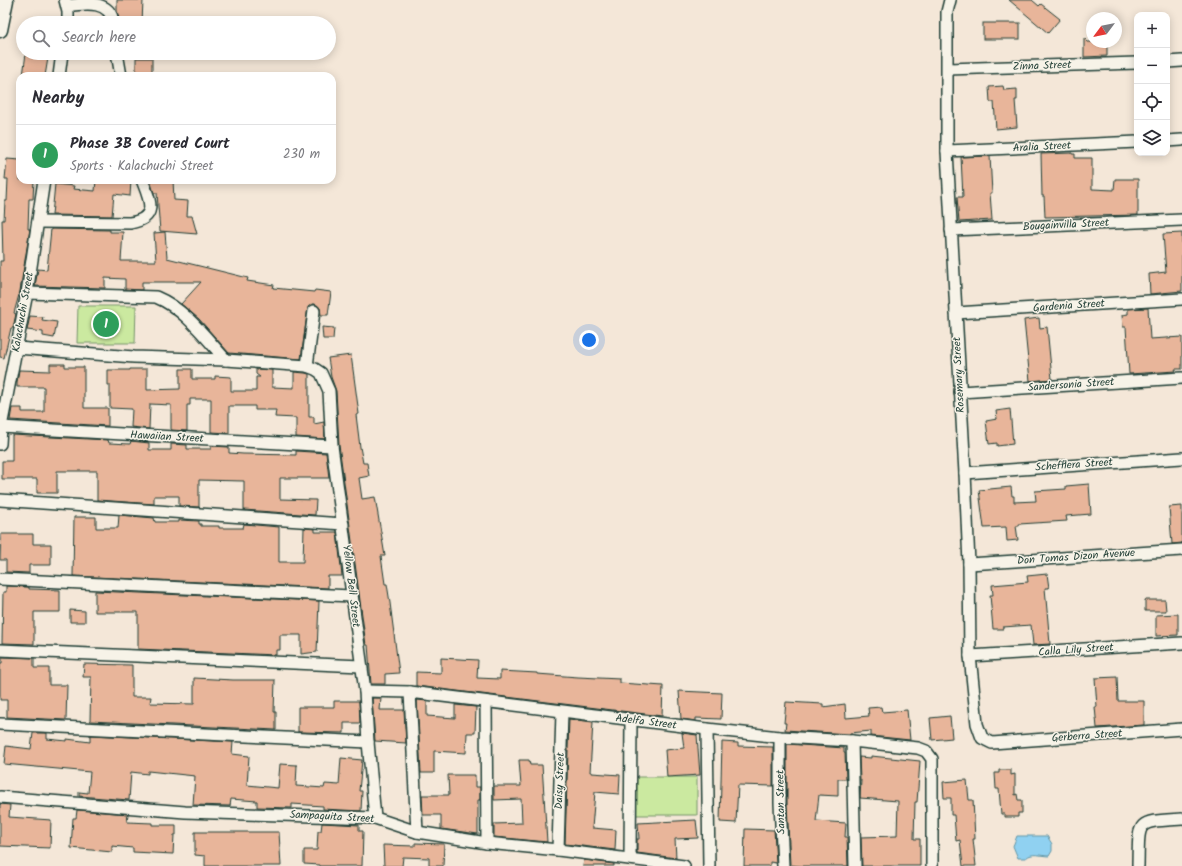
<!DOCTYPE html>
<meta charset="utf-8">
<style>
:root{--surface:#fff;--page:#f2f2f3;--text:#2b2b33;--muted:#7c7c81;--line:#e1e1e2;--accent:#111827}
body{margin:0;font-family:Kalam,sans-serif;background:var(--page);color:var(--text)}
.controls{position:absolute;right:12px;top:12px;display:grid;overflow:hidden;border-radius:8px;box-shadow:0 2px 10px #0003}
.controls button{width:36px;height:36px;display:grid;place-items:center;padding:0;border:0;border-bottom:1px solid var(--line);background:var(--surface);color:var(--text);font:20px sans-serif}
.compass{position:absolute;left:1086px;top:12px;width:36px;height:36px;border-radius:50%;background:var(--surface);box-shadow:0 2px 10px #0003;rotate:238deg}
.you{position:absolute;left:589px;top:340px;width:14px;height:14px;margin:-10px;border:3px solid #fff;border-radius:50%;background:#1a73e8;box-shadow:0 0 0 6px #1a73e833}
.badge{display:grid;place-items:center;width:26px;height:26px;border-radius:50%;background:var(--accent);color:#fff;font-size:13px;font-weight:700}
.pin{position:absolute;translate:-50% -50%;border:2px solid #fff;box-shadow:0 1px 4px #0006}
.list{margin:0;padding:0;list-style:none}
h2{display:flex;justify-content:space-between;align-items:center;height:52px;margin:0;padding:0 16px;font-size:17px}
h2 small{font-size:13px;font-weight:400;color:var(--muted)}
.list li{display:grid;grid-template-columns:26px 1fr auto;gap:12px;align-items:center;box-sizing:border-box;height:60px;padding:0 16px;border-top:1px solid var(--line)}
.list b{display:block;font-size:15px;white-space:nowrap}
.list p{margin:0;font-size:13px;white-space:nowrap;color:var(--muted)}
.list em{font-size:13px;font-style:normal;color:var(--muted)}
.icon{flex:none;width:22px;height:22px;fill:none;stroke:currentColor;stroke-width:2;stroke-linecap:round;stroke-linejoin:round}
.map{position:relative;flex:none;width:1182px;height:866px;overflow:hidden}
.search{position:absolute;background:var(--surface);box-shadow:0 2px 10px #0003;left:16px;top:16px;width:320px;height:44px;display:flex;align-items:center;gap:10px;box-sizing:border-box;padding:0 14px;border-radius:22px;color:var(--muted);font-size:15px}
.panel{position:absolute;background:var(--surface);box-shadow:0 2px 10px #0003;left:16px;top:72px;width:320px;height:112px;border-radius:12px}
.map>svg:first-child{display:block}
.green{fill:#cbe9a0;stroke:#75936a}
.water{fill:#90d1f1;stroke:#6396a5}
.building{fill:#e8b59a;stroke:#1f3d34}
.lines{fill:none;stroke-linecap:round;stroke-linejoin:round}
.minor-casing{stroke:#1f3d34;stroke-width:14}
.tertiary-casing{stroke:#1f3d34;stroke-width:17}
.minor{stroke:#f7f3e8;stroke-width:11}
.tertiary{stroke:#f7f3e8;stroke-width:14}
.labels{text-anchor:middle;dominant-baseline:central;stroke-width:3;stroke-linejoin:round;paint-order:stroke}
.street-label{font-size:11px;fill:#1f3d34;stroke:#f7f3e8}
</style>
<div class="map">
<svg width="1182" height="866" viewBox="0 0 1182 866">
<rect width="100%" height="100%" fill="#f4e7d8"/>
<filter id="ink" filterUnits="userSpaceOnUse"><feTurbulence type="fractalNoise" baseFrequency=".025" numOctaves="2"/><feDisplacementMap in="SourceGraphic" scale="8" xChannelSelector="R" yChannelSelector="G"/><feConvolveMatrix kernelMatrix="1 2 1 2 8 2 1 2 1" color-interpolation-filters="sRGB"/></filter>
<g filter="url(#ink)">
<g class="green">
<path d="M78,306H136L135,343H77Z"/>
<rect x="633" y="777" width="64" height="38"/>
</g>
<path class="water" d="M1017,836H1047L1052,844V851L1049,856C1041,856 1032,852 1026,858H1018L1013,846Z"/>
<g class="building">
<path d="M117,0H143L142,23H120L117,11Z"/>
<path d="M1009,0H1032L1039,6L1041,4L1060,19L1048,33Z"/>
<rect x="983" y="23" width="37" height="16"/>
<path d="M1084,38L1088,42H1107V56L1084,57Z"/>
<path d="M26,53H45L44,58H48L45,76H23Z"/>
<rect x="136" y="58" width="16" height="17"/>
<path d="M1003,86L1004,90L1017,89V100H1015L1017,127L996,129L994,102H990L989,87Z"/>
<path d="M1072,153V154H1075V158H1092V189L1114,190L1115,179H1138V215L1045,217L1044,196H1042L1041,154Z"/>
<path d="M990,156L992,193H990L992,220L959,222L957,197H963L961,157Z"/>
<path d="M7,159L20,160V180H34L33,199H29L28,229H30L20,291L14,313L16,314L13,328H11L4,358L0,357V261H3L2,220H4L5,201H7L8,179H5Z"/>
<path d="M96,180H131L130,196L114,194L112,216L52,215L55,184L74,186L73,189L95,191Z"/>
<path d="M150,180H173L174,200L188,201L187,216H192L197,234L160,231L157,193H154Z"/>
<path d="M51,229L110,230V232H123L121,261H156L154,233L165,232L167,258L248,278L247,281L274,285L273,288L314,292L315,290L331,292L328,315H321L320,308L315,304H312L308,307L301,359L229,353L199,319L181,304L201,282H142V290L125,289V279L105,278V288L35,286L38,269L47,270Z"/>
<path d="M1182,233V291L1150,294L1149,274L1166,272L1163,234Z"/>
<path d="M1148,308L1150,339L1182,337V369H1175L1176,371L1129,374L1126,327H1123L1122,315L1128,314V309Z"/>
<path d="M30,316L43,317L42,320L57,322L54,338L43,336V332L27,330Z"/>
<path d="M1039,318L1040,328L1047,327L1052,379L1030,381L1024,320Z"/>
<path d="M322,327L334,328L333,339H323Z"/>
<path d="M351,355L359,414L356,415L360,447L363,463H367L369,476L359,478L362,499L375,497L385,556H381L385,584H387L390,603L399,673L385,674V684H371L368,645H366L339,445L336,391L331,377L328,358Z"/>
<path d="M50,364H65V367H84V408H108V426L10,420L12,408H22V412H44V387H17V382L19,370L50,371Z"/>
<path d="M130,369H147V390L180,389V369H192V379H215V376L231,377V391H256V377H260L256,374V369L272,370V387L294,388V372L305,373L309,374V417H314V424L324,422L325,439L296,437V418L275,417L276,410H255V406H229V433L211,432V399H190V405H187V431L171,430V405L150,404L149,429L131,427L132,409L110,408V385H108V370H130Z"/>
<path d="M1010,409L1013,444L997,446V443L989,444L986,421L997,419L996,411Z"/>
<path d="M12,435L108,440L109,443L130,444L131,441L149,443V450H171V444L187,445V449H211V446L229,447V453L243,454L296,455V451L326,453L329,478H280V499L316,500L315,515L244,510V481L199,480V507L179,506V496H154V504L97,500V471H57V493H37V479H2V461H12Z"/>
<path d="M1089,484L1091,514L1066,516L1067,521L1019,524V526H1016L1018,540L1007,541L1006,527L984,528L979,490L1011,487L1012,496H1014V502L1036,501L1035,491L1066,489V486Z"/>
<path d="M1182,506V543L1172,544L1169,507Z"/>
<path d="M119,515L154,518L155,522H179V520L199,521V524H201V526H219V528H243L244,524L279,527V562H303L304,528L315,529V532H337L342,576H328V588L73,576L74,517H96V528H118Z"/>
<path d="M1,534H33V544H51V565H29V573L6,572V560H0Z"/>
<path d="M1047,574L1049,588H1045L1050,644L1033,645L1031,625L1003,627V629H993L990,595H993L992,585L1028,582L1027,576Z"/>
<path d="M6,586L29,587V589L60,590V612H34V644L2,643L3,592H6Z"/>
<path d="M95,591L319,601L317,652L301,654V635H280V650H276V655L138,649V612H95Z"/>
<path d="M1145,600H1165L1166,611H1145Z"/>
<path d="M70,610L85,611V622H70Z"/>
<path d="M1178,614V635L1156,636V615Z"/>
<path d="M2,657L34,658V668H49V685H67L66,720L7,717V700H0V663H2Z"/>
<path d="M441,658L478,660L477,678L500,679V671L537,673V674L578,677L620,679V683L663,686L662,716L416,686V672L441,673Z"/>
<path d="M84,664L132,665V697H151L150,703L194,704V678L233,680H275L274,712H276V730L90,721L91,677H83Z"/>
<path d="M1117,677L1118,701H1144V725L1097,728L1095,707H1097L1095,678Z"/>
<path d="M679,691L722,693L721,719L696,718V721L681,719Z"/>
<path d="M372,698H381L380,710H404L406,743L375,741Z"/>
<path d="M417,700L427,701V716L455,718V705L476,707L475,733H467L466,753L434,751V773H421Z"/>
<path d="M334,701H359L360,723H344V733L298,732V707H334Z"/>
<path d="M786,702L823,704V707L845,704L846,718L869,716L868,708L881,707L882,712L907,710L910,740L871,736V731L850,733L849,734L785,730L786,723H784Z"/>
<path d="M950,716L952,738L932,740L930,718Z"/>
<path d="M569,719L593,722L590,772H592V773L620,775L619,794L595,792L592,828L616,830L615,850L565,844Z"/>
<path d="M33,733H47V739L67,741V739L90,742V735L233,742L232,754L249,756L247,785L278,788L280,764L297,765L296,786L324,788L325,784L339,785L341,758L362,760L359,791H362L361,811L323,809V806L292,804V808L257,807V801L231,799L230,806L193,805L195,776L148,771V774L131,772L129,800L79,796V792L88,793L90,772L4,764L6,746L31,749Z"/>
<path d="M682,733L697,735L700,775L667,777L665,750L684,748Z"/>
<path d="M722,742L738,743V746L773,747V786L738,785L736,823L720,822Z"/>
<path d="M787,744L844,748V753H845L846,779H838V796L819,795L816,821L846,823L845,837H847L848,866H801L790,865L787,803Z"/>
<path d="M871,756L920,761L917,802H915L914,839H920V866H862L861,837L897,836L898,801L860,798L861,780H860L859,757L871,758Z"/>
<path d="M519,760H529L530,765H542L547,842L494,837V824L522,823L521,799L494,800V786H521Z"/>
<path d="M999,770H1011V775L1015,774V795L1017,794L1018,800H1022V813H1018V817H1005V814H1001L999,789H996L995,773H999Z"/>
<path d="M448,775H475V787H480V800H478V834L441,829V815H423L422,795H449Z"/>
<path d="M967,780L969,800H973L975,839H973L976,866H963L960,840L956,841L954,815H951V798H944L943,782Z"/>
<path d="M0,804L10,805L9,817L51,820L50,848L0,846Z"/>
<path d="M77,810L128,814L127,822L152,823V825H176V835H174L173,854L133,852V848L112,846V852L71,848L73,818H76Z"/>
<path d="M696,820L698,838L675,839L676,858L637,853V839H639L638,823Z"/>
<path d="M322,823L359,825V831H363L362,866H320V865L304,864V850H317L318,831H321Z"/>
<path d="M745,829L774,830L776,863L770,862V866H744Z"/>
<path d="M195,832H279L281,866H205V856L195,855Z"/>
<path d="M415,843L444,844L443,866H429V858L403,857L402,866H384L383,845L415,846Z"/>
<path d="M584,860L614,864V866H583Z"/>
</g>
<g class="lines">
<g class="minor-casing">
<g id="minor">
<path d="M65,0L68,12V23"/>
<path d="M950,0L947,12V151L965,473L969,564L970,656L977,724L982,738L992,743L1182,729"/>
<path d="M67,6C86,3 111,0 113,23"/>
<path d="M117,53L121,76"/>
<path d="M1167,62L1182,61"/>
<path d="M948,69L1137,63"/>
<path d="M59,76L62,53"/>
<path d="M1167,141L1182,140"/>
<path d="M947,151L1137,142"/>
<path d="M38,222L130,223C159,218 150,200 142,180"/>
<path d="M951,230L1182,220"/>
<path d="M27,293L156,297C185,309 205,337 226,360"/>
<path d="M956,313L1182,299"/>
<path d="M17,348L134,357L226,360L307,366L315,369L321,373L329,391L332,446L365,691L368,742L375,818"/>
<path d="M307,366L314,311"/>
<path d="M960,392L1182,378"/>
<path d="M1,427L332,446"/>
<path d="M0,444L1,427L27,293L44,180"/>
<path d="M965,473L1182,458"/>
<path d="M0,500L343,524"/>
<path d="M969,564L1182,550"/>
<path d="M0,579L351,596"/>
<path d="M0,650L361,666"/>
<path d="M970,656L1182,643"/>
<path d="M365,691L410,692L707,729L780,737L852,741L918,748L926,751L932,759V866"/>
<path d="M410,692L417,832"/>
<path d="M486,702L487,843"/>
<path d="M0,724L368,742"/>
<path d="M707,729L709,866"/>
<path d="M780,737V803L783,866"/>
<path d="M852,741L855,866"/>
<path d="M0,797L185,812L375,818L417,832L487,843L558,850L684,866"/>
<path d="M558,850L562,712"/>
<path d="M630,859L631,720"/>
<path d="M1138,866C1139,819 1135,822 1182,819"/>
</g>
</g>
<g class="tertiary-casing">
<path id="tertiary" d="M0,30L6,0"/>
</g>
<use href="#minor" class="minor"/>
<use href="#tertiary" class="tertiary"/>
</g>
</g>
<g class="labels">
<g class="street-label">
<text transform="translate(1042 66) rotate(-2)">Zinna Street</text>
<text transform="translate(1042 147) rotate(-3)">Aralia Street</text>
<text transform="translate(1066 225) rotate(-3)">Bougainvilla Street</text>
<text transform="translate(1069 306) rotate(-4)">Gardenia Street</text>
<text transform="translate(23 312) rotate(-80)">Kalachuchi Street</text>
<text transform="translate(959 375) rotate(-93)">Rosemary Street</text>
<text transform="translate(1071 385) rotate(-4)">Sandersonia Street</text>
<text transform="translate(167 437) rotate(3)">Hawaiian Street</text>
<text transform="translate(1074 465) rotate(-4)">Schefflera Street</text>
<text transform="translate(1076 557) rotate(-4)">Don Tomas Dizon Avenue</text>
<text transform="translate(351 586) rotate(83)">Yellow Bell Street</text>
<text transform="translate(1076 650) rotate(-4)">Calla Lily Street</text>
<text transform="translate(646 722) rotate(7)">Adelfa Street</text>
<text transform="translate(1087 736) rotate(-4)">Gerberra Street</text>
<text transform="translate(560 781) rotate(-88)">Daisy Street</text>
<text transform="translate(781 802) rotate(-91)">Santan Street</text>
<text transform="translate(332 817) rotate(3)">Sampaguita Street</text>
</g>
</g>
</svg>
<div class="controls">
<button>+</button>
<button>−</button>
<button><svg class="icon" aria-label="locate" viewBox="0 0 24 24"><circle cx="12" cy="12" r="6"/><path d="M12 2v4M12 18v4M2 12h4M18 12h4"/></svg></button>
<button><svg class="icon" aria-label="layers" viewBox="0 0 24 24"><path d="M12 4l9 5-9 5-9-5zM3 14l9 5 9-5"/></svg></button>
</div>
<svg class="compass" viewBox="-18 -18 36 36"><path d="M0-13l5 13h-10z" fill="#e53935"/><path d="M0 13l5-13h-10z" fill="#7c7c81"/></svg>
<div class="you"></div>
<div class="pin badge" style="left:106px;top:324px;background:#2e9e5b">1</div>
<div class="search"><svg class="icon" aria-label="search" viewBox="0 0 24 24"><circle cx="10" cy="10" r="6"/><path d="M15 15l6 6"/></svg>Search here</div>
<section class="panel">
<h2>Nearby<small></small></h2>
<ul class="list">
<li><span class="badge" style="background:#2e9e5b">1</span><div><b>Phase 3B Covered Court</b><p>Sports · Kalachuchi Street</p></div><em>230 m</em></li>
</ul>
</section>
</div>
